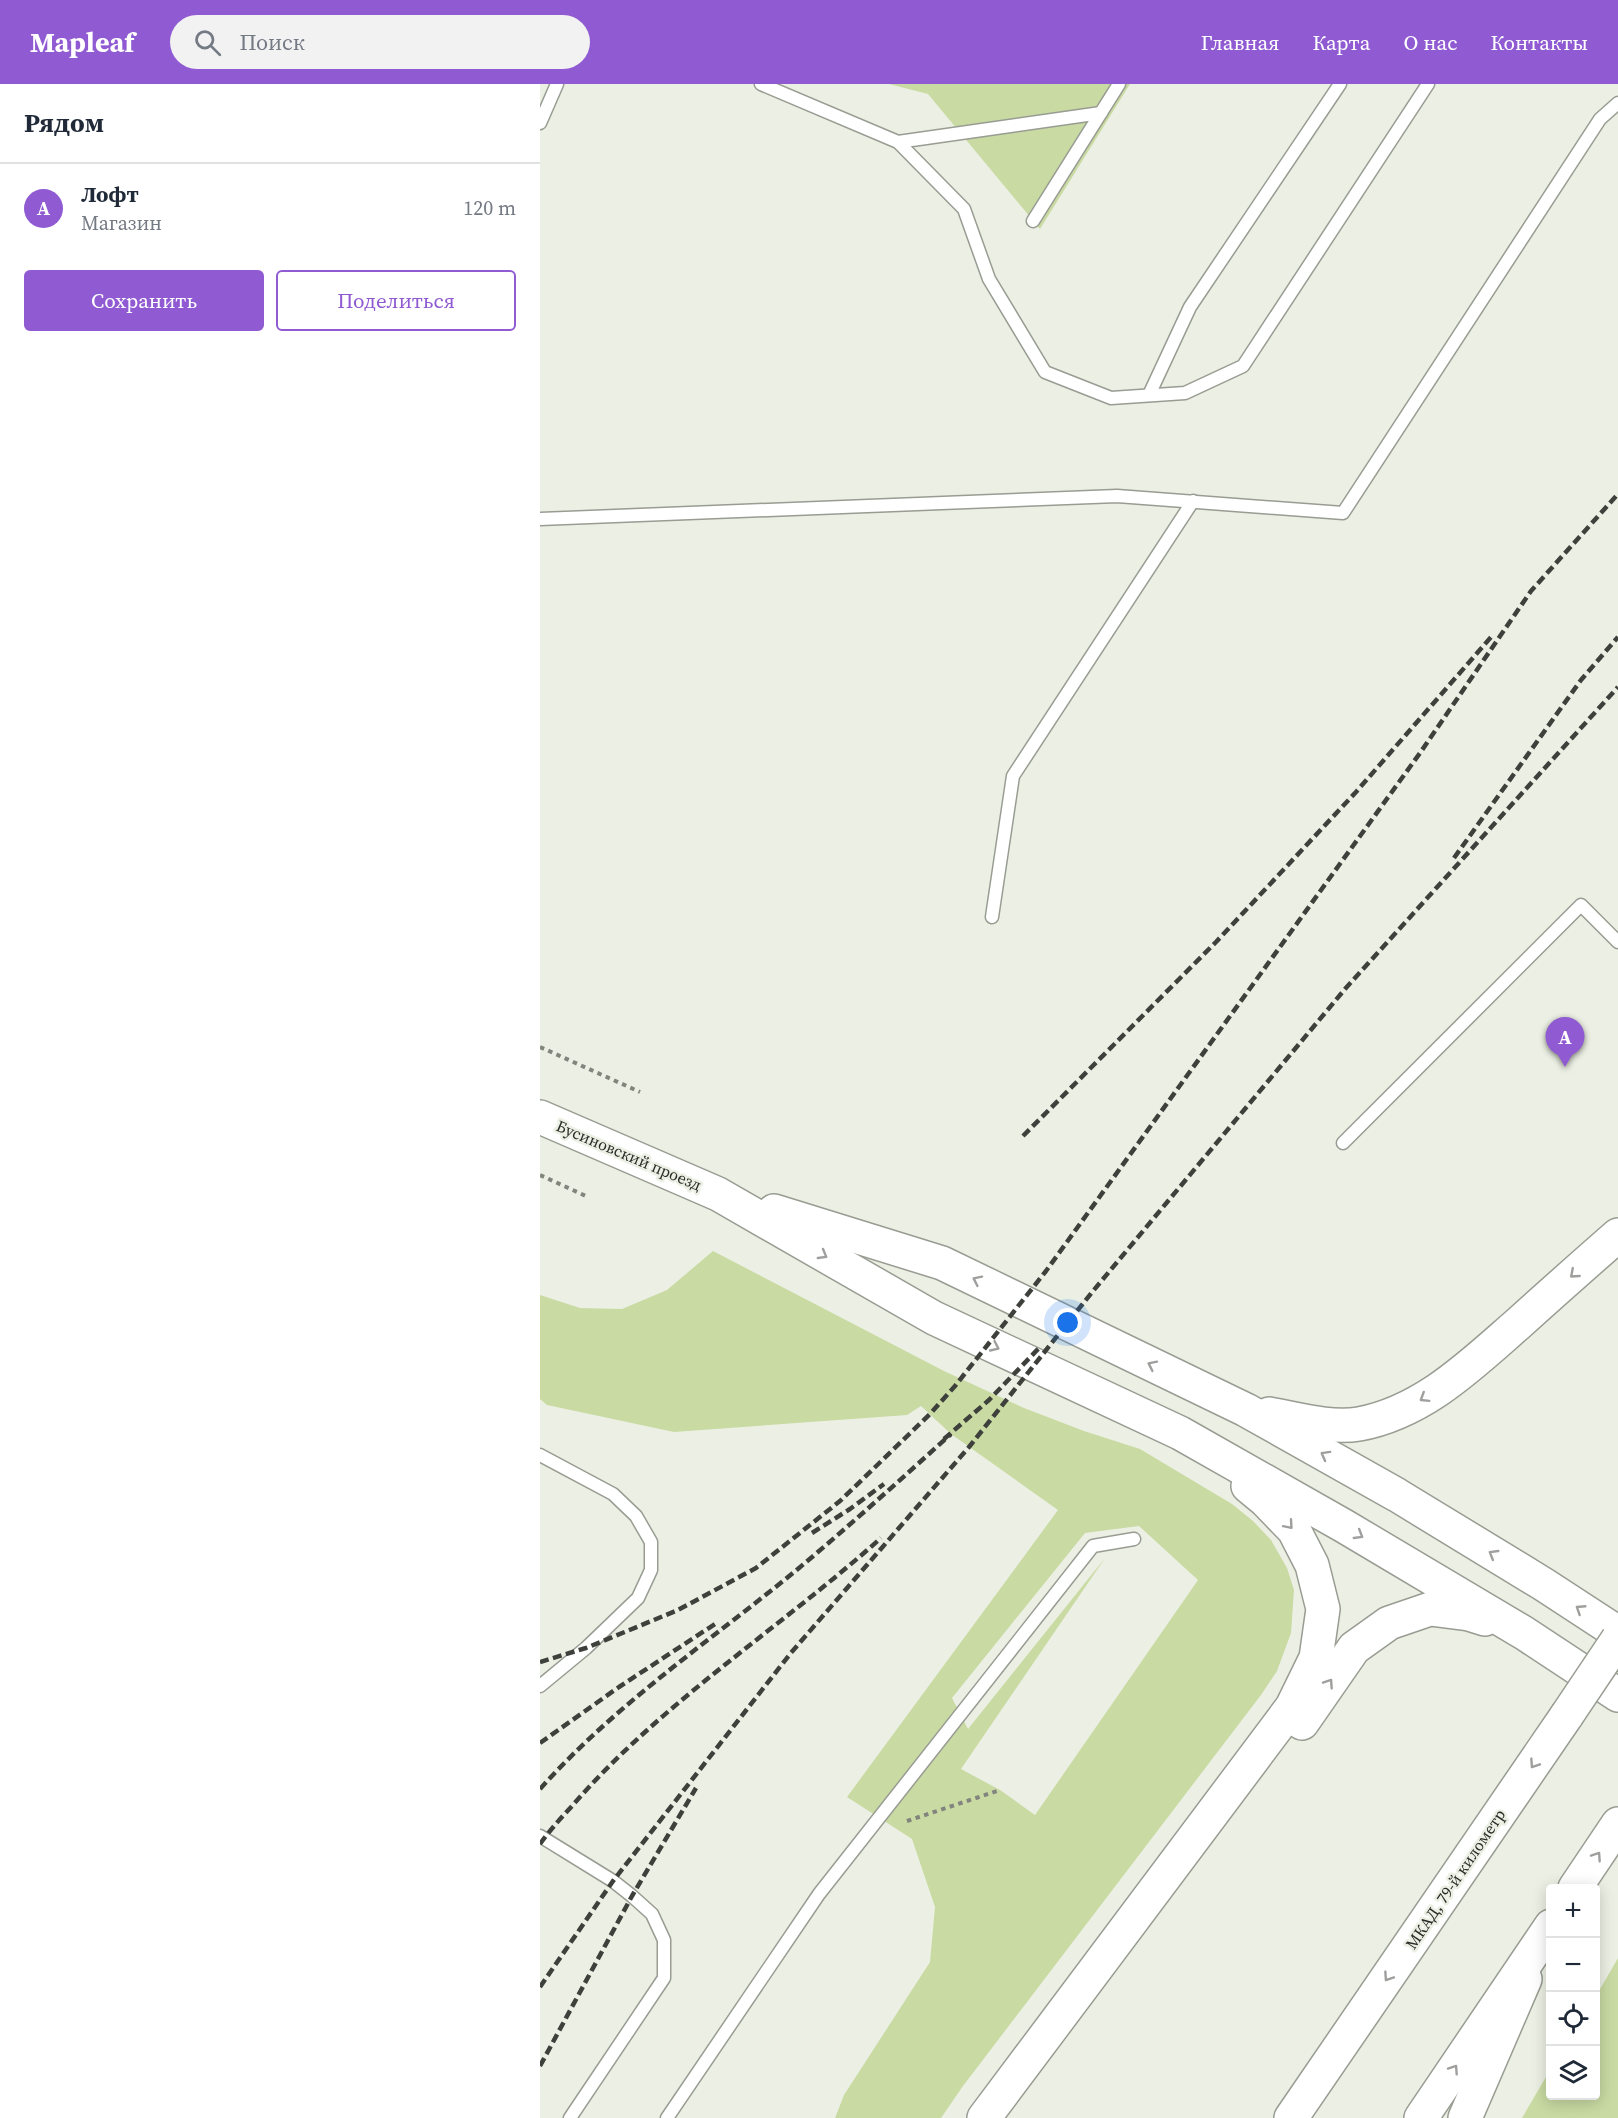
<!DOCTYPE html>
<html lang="ru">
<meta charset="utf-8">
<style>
:root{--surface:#fff;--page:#f2f2f3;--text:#1f2937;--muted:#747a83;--line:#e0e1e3;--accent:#905ad2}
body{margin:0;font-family:"Source Serif 4",serif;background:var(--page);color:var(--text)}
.controls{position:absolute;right:18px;bottom:18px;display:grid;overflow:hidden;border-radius:6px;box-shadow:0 3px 15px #0003}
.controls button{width:54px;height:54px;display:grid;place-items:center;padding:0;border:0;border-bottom:2px solid var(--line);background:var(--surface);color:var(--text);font:30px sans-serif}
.you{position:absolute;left:528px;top:1239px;width:21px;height:21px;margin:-15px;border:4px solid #fff;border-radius:50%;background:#1a73e8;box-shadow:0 0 0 9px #1a73e833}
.badge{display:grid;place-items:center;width:39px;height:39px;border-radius:50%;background:var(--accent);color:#fff;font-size:20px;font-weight:700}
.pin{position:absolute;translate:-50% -50px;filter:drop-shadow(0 2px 3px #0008)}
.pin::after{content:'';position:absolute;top:32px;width:21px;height:18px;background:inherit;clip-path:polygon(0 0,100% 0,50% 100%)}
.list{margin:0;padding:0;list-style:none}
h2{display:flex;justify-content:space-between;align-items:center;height:78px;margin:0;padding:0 24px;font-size:26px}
h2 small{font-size:20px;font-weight:400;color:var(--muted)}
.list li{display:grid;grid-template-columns:39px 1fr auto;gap:18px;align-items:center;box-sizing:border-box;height:90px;padding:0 24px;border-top:2px solid var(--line)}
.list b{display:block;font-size:22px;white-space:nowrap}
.list p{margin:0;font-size:20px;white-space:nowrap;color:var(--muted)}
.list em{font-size:20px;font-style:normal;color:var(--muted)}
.actions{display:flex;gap:12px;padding:18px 24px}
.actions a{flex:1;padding:14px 0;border:2px solid var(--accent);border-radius:6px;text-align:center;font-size:21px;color:var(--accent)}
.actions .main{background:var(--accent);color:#fff}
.icon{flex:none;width:33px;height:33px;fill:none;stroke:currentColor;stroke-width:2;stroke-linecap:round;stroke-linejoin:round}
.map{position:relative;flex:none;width:1078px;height:2034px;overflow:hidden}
header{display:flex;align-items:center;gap:36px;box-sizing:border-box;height:84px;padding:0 30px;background:var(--accent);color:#fff}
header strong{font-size:28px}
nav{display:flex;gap:33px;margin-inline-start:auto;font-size:21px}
.search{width:420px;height:54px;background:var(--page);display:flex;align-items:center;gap:15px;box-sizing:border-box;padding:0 21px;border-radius:33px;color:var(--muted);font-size:22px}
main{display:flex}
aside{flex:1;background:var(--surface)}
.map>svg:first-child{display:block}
.green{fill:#c9daa3;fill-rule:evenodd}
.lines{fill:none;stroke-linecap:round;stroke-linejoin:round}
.lane-casing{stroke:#989c92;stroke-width:15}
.secondary-casing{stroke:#989c92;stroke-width:36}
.highway-casing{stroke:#989c92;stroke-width:36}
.path{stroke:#82857d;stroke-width:4;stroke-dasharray:4.5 4.5;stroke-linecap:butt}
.lane{stroke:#fff;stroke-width:12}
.secondary{stroke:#fff;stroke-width:33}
.highway{stroke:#fff;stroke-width:33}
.rail{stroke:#3e403b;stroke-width:4.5;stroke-dasharray:9 4.5;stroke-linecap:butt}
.highway-bridge-casing{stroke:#989c92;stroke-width:36;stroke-linecap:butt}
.highway-bridge{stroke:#fff;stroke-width:33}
.oneway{stroke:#9fa09e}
.labels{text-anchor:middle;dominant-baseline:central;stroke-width:5;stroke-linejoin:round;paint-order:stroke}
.street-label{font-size:16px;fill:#292b27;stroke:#ecf0e4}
</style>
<header>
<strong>Mapleaf</strong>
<div class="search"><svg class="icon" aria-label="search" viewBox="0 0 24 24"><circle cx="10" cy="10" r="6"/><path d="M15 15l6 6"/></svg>Поиск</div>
<nav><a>Главная</a><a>Карта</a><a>О нас</a><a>Контакты</a></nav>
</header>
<main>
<aside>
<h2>Рядом<small></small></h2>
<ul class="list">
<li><span class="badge">A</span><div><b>Лофт</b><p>Магазин</p></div><em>120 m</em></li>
</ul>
<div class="actions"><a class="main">Сохранить</a><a>Поделиться</a></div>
</aside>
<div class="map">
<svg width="1078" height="2034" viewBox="0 0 1078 2034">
<rect width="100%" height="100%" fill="#ecf0e4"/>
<g class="green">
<path d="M349,0H590L500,145L388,10Z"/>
<path d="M173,1167L404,1287L484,1324L544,1347L600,1365L692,1420L713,1437L731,1456L747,1484L754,1506L751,1549L737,1587L721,1611L423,2002L401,2034H295L304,2011L390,1878L395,1823L372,1755L307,1713L518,1426L411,1350L381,1322L367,1331L134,1348L7,1321L0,1315V1211L40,1224L82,1225L127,1206ZM599,1442L658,1496L495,1731L460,1706L421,1685L565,1474L428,1645L412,1614L545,1449Z"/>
<path d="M1078,1874V2034H982L1010,1986L1011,2012H1056V1912Z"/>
</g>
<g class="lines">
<g class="lane-casing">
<g id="lane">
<path d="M221,0L358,58L424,125L449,195L505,288L571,314L645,309L703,282L888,0"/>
<path d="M0,39L17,0"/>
<path d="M358,58L561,29"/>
<path d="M493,137L579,0"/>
<path d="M609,311L650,223L800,0"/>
<path d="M0,435L577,412L803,429L1060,35L1078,19"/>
<path d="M452,833L473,692L653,417"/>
<path d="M803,1059L1041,821L1078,858"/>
<path d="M0,1371L73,1410L96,1432L111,1458V1486L98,1514L46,1564L0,1602"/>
<path d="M0,1752L73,1797L92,1812L112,1830L124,1856V1894L30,2034"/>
<path d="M127,2034L279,1810L553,1462L594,1455"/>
</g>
</g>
<g class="secondary-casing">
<g id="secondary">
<path d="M0,1033L178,1110L394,1234L640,1349L804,1442L984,1549L1078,1611"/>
<path d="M234,1127L402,1179L706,1326L857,1411L1003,1500L1078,1549"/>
<path d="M729,1330C757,1335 791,1345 819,1340C884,1328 932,1280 979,1239C1012,1209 1045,1180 1078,1151"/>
<path d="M762,1639L814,1564L849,1539L890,1525L929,1530L945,1535"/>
<path d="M444,2034L752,1623L776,1574L783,1525L772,1481L754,1446L725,1416L708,1402"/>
<path d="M925,2034L985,1895"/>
</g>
</g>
<g class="highway-casing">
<g id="highway">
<path d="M1035,1804L1078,1740"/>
<path d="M751,2034L1027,1631"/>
<path d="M881,2034L1011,1842"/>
</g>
</g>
<g class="path">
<path d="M0,963L100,1008"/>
<path d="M0,1091L48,1113"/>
<path d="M367,1737L460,1706"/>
</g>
<use href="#lane" class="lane"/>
<use href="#secondary" class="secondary"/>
<use href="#highway" class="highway"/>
<g class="rail">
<path d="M914,774L1041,596L1078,553"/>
<path d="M483,1052L676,858L816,708L952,552"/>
<path d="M404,1355L449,1316L499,1264"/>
<path d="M272,1449L310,1425L344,1400"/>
<path d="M0,1578L46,1564L138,1526L216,1484L300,1417L390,1330L415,1302L506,1187L880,669L991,507L1078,410"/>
<path d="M0,1659L79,1603L178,1538"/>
<path d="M0,1705C75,1621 167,1559 253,1489C307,1444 359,1397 411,1350"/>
<path d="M0,1760C10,1746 21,1734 32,1722C122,1618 239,1545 341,1454"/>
<path d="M0,1903L73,1797L250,1570L429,1363L553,1207L805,905L1078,603"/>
<path d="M0,1982L92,1812L156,1704"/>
</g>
<g class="highway-bridge-casing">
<path id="highway-bridge" d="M1027,1631L1078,1555"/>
</g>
<use href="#highway-bridge" class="highway-bridge"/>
</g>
<defs><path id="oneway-chevron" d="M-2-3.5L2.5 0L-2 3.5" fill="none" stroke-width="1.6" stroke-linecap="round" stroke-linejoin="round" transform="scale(1.5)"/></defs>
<g class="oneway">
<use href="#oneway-chevron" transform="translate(283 1171) rotate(30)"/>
<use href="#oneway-chevron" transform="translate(1034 1190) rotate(139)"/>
<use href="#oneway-chevron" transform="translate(437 1196) rotate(-154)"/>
<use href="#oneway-chevron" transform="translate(455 1263) rotate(25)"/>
<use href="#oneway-chevron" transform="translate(612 1281) rotate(-154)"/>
<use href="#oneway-chevron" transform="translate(884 1314) rotate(148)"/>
<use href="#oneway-chevron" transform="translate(785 1371) rotate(-151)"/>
<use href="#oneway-chevron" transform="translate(749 1441) rotate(49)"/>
<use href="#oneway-chevron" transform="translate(819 1451) rotate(31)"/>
<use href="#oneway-chevron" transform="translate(953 1470) rotate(-149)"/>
<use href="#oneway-chevron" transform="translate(1040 1525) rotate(-147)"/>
<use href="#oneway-chevron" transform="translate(789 1599) rotate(-56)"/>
<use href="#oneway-chevron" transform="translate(994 1680) rotate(124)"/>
<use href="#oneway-chevron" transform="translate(1057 1772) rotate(-56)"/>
<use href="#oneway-chevron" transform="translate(848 1893) rotate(124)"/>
<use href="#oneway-chevron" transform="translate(914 1985) rotate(-56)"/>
</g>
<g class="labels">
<g class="street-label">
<text transform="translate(89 1071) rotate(23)">Бусиновский проезд</text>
<text transform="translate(915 1795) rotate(-56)">МКАД, 79-й километр</text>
</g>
</g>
</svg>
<div class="controls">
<button>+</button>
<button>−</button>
<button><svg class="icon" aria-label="locate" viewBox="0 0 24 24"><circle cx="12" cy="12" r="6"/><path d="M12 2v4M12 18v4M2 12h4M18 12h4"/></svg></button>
<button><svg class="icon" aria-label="layers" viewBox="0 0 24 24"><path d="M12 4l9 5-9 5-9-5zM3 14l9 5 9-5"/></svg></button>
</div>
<div class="you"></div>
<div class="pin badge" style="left:1025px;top:983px">A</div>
</div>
</main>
